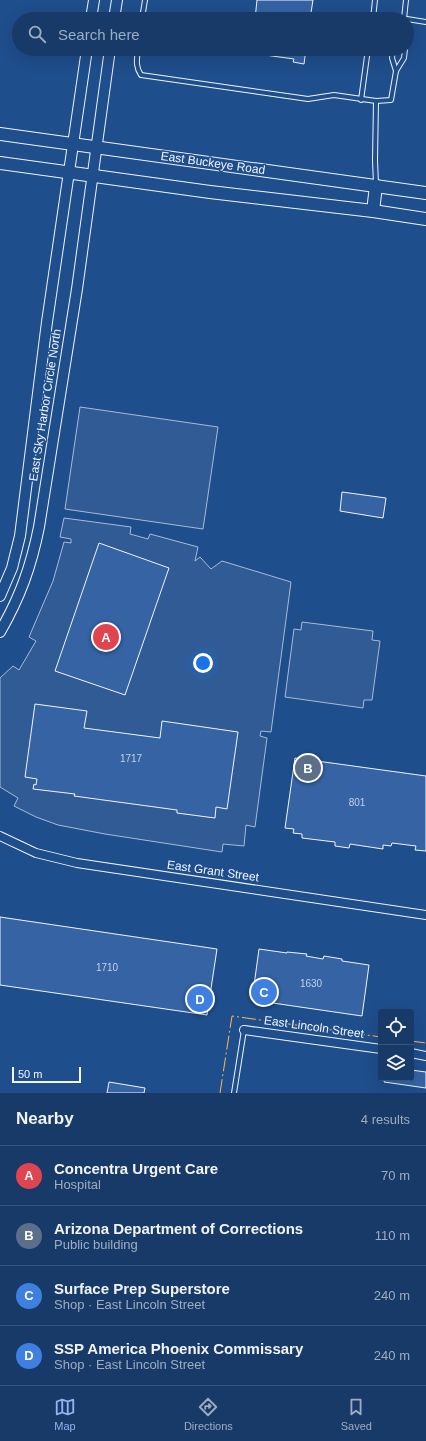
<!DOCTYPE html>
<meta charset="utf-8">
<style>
:root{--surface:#173a69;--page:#20416f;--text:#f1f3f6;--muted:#9eadc0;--line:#36547d;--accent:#95b2f1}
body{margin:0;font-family:Helvetica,sans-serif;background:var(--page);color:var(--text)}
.controls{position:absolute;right:12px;bottom:12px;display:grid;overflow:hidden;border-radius:4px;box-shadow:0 4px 16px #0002}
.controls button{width:36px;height:36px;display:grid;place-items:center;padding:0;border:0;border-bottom:1px solid var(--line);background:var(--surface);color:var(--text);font:20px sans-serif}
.scale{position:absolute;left:12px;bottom:10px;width:69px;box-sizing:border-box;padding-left:4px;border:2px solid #f2f6ff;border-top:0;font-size:11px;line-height:14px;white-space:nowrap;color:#f2f6ff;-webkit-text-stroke:3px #1f4e8c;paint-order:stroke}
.you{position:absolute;left:203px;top:663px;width:14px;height:14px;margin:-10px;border:3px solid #fff;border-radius:50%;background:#1a73e8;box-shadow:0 0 0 6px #1a73e833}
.badge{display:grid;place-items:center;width:26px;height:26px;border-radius:50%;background:var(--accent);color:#fff;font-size:13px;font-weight:700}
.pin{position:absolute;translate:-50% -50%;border:2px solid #fff;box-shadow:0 1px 4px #0006}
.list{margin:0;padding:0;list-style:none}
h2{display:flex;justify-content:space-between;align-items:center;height:52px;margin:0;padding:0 16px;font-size:17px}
h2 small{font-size:13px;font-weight:400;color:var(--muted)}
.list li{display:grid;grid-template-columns:26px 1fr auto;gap:12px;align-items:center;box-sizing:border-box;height:60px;padding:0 16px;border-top:1px solid var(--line)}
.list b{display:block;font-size:15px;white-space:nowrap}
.list p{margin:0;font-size:13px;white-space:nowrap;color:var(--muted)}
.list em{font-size:13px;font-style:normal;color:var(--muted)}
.icon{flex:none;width:22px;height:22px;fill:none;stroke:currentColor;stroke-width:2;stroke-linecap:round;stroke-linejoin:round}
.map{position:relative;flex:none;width:426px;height:1093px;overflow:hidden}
.search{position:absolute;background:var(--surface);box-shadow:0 4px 16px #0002;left:12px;right:12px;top:12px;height:44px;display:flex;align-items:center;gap:10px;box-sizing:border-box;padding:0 14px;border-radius:22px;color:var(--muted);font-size:15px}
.sheet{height:292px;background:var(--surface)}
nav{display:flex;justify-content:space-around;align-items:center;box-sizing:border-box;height:56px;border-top:1px solid var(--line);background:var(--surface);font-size:11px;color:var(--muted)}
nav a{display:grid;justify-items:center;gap:2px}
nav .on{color:var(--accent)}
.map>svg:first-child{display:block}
.parking{fill:#305b95;stroke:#a8bbd7}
.building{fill:#3563a3;stroke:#f2f6ff}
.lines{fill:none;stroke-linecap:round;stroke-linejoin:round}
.service-casing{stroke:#f2f6ff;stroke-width:6}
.minor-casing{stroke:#f2f6ff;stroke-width:10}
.tertiary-casing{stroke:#f2f6ff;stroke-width:12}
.secondary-casing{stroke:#f2f6ff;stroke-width:14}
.service{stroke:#1f4e8c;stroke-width:4}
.minor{stroke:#1f4e8c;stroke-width:8}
.tertiary{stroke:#1f4e8c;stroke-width:10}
.secondary{stroke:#1f4e8c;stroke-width:12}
.power{stroke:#ffb74d;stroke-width:1;stroke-dasharray:14 3 2 3;stroke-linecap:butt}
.labels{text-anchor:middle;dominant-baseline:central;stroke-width:3;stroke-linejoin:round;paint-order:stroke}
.number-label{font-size:10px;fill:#c3d1e8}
.street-label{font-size:12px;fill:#f2f6ff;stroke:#1f4e8c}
</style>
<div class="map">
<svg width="426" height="1093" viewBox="0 0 426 1093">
<rect width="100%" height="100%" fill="#1f4e8c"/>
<g class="parking">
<path d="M80,407L218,427L203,529L65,509Z"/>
<path d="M64,518L131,527L130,534L148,539L150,534L198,547L195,561L200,557L211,569L222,561L291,582L271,732L261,731L260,736L267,738L255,827L246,825L244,846L223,844L222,852L105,834L58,825L36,817L14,806L18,798L0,787V678L13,666L19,670L36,641L29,637L53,581L64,542L71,543V539L60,537Z"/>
<path d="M302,622L373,631L372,640L380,641L372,700H364L363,708L285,697L294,629L301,630Z"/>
</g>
<g class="building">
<path d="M257,0H313L310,19H255Z"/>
<path d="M250,49H306L304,64L293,62L294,59L250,53Z"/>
<path d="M342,492L386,498L383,518L340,511Z"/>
<path d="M99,543L169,568L125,695L55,671Z"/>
<path d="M35,704L87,711L84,728L160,738L162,721L238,732L227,809L216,807L215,818L177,813V810L74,796L75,794L33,789L34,784L36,785L37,779L25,777Z"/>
<path d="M295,758L426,776V851L415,850L416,846L392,843L391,846L383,845V849L350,844L349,848L335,846V842L302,838V834L293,833L294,829L285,828Z"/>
<path d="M0,917L217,949L207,1015L0,985Z"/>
<path d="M259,949L287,953V952L307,954L306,956L323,959L324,956L342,959V961L369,965L362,1016L252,1000Z"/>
<path d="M411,1070L426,1072V1088L384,1082L385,1078H411Z"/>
<path d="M109,1082L145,1088L144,1093H107Z"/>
</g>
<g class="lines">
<g class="service-casing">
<g id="service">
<path d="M142,19L145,0"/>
<path d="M373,19L375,0"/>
<path d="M404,19L406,0"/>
<path d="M407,19L426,22"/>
<path d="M138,49C137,59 135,66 141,75L308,99L334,95L376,101L375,160L376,184"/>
<path d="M393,49L392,58L396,71"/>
<path d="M361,100L368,49"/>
<path d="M376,101L391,100L396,71L404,58L405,49"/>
<path d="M234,1093L244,1030"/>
</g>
</g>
<g class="minor-casing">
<g id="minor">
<path d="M0,836L36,853L77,863L426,915"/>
<path d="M244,1030L381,1049"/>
<path d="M411,1053L426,1056"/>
</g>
</g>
<g class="tertiary-casing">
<g id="tertiary">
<path d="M91,19L94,0"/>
<path d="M114,19L117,0"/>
<path d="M0,596L12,568L20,536L47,322L87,49"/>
<path d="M0,632C20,597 31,567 39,527L77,289L110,49"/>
</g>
</g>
<g class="secondary-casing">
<g id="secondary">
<path d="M0,134L426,193"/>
<path d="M0,163L210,192L373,211L426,219"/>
<path d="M373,211L376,186"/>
</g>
</g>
<use href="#service" class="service"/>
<use href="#minor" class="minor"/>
<use href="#tertiary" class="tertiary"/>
<use href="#secondary" class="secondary"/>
<g class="power">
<path d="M411,1041L426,1043"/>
<path d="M220,1093L232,1016L381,1037"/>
</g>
</g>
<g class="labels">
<g class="number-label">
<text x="131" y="758">1717</text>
<text x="357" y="802">801</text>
<text x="107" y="967">1710</text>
<text x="311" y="983">1630</text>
</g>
<g class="street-label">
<text transform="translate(213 163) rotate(8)">East Buckeye Road</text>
<text transform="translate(45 405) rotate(-81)">East Sky Harbor Circle North</text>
<text transform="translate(213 871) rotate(8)">East Grant Street</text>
<text transform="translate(314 1027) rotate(8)">East Lincoln Street</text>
</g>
</g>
</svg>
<div class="controls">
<button><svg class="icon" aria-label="locate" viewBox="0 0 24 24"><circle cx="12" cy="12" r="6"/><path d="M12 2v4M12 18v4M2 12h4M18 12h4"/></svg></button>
<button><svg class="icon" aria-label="layers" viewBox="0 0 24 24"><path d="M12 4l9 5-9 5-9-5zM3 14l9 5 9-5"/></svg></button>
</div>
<div class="scale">50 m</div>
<div class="you"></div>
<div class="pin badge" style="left:106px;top:637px;background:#e0444e">A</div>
<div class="pin badge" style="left:308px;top:768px;background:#5c6f8a">B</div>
<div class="pin badge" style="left:264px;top:992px;background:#3f7fe0">C</div>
<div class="pin badge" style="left:200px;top:999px;background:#3f7fe0">D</div>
<div class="search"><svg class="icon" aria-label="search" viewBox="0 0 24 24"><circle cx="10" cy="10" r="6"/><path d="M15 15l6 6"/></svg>Search here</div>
</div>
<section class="sheet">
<h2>Nearby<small>4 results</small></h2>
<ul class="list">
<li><span class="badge" style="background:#e0444e">A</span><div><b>Concentra Urgent Care</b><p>Hospital</p></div><em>70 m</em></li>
<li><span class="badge" style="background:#5c6f8a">B</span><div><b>Arizona Department of Corrections</b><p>Public building</p></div><em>110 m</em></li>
<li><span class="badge" style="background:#3f7fe0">C</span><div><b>Surface Prep Superstore</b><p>Shop · East Lincoln Street</p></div><em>240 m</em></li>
<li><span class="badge" style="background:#3f7fe0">D</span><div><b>SSP America Phoenix Commissary</b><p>Shop · East Lincoln Street</p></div><em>240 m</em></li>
</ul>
</section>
<nav>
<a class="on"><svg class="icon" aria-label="map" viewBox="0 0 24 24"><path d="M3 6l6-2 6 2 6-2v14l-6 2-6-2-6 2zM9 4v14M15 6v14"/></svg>Map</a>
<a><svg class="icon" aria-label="directions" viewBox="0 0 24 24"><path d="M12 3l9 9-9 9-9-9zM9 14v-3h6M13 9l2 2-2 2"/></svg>Directions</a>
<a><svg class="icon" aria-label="saved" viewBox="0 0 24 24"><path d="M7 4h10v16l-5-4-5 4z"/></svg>Saved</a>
</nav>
